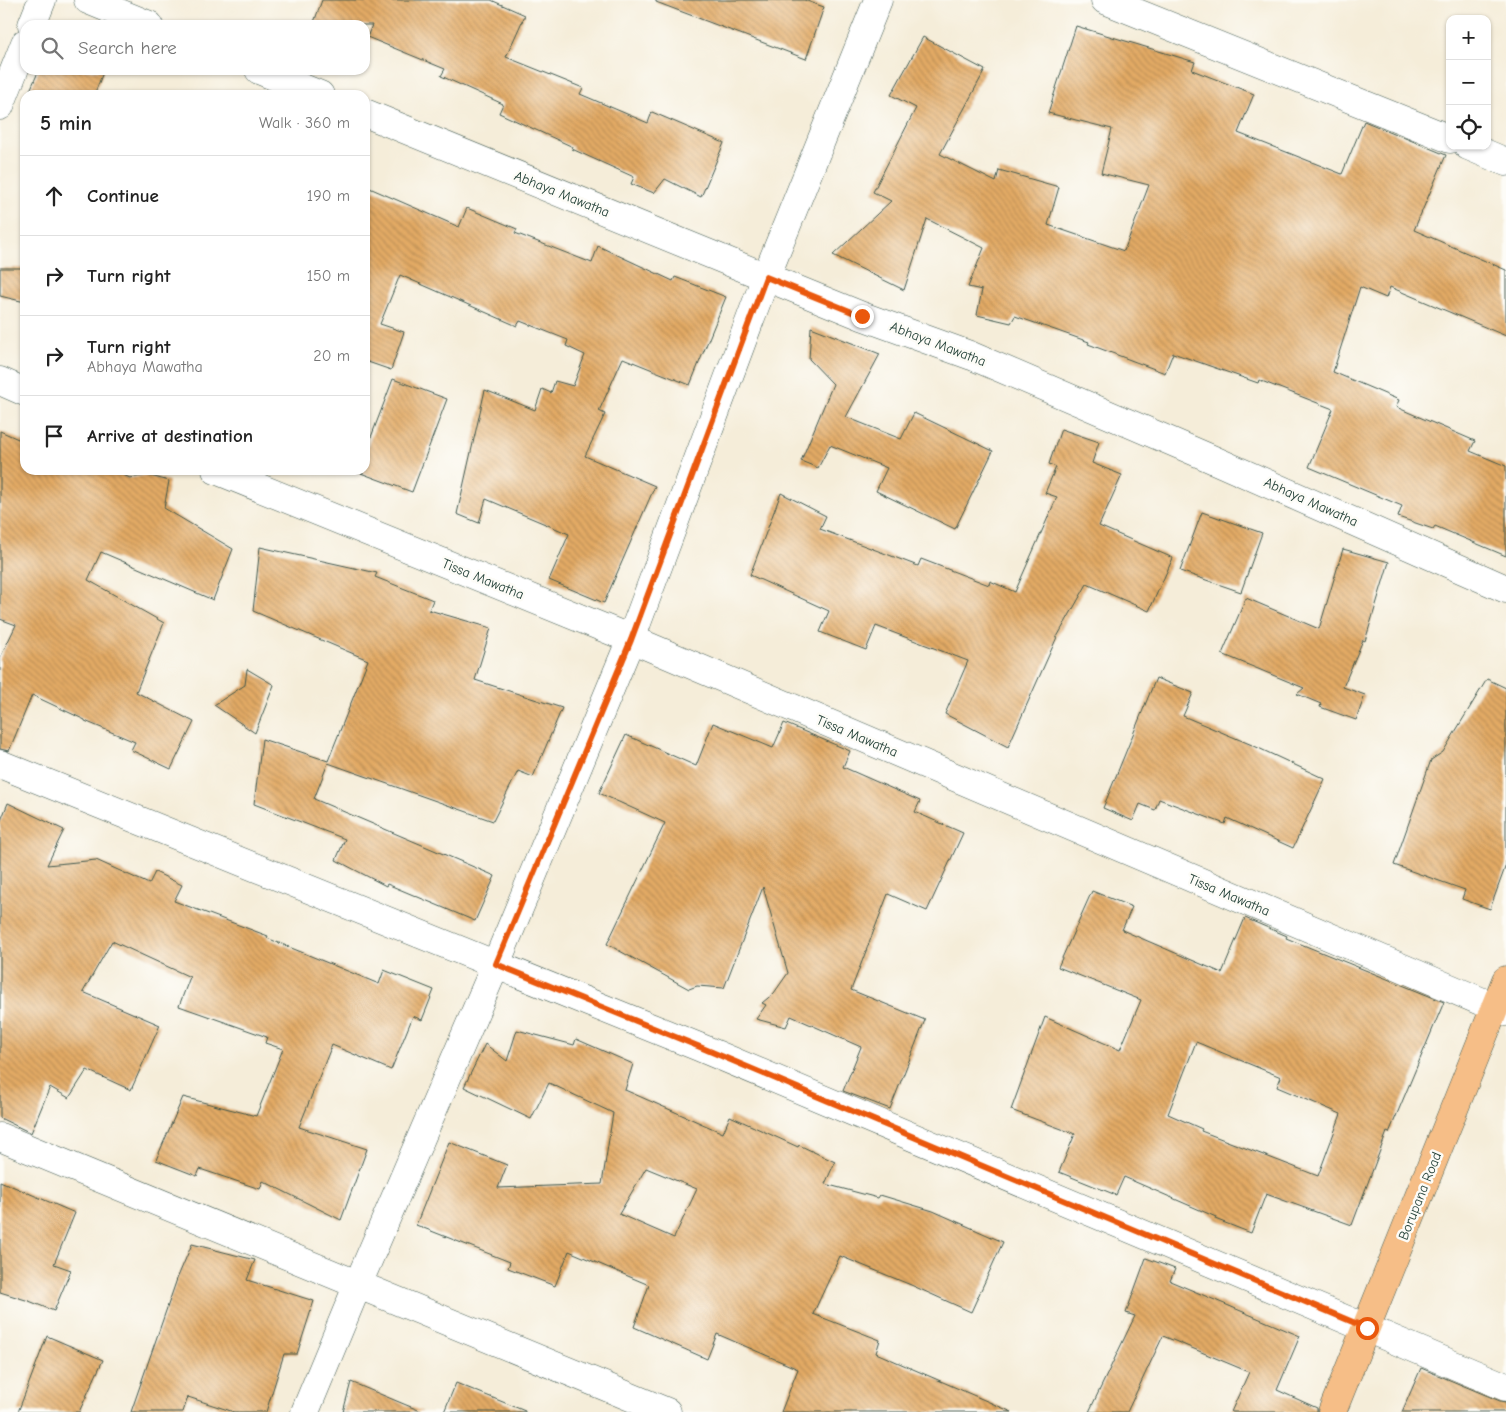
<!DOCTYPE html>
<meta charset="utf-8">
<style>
:root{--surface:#fff;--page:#f6f6f6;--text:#222;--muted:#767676;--line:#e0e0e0}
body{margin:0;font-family:"Comic Neue",sans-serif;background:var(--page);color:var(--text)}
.controls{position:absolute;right:15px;top:15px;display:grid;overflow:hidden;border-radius:10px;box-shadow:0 1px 4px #0004}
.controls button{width:45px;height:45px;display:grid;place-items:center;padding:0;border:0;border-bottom:1px solid var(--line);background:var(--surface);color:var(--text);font:25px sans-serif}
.stop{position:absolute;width:15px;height:15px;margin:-11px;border:4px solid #ea580c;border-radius:50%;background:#fff}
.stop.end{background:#ea580c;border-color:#fff;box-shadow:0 1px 5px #0008}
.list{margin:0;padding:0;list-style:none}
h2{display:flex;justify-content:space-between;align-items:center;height:65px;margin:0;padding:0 20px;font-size:21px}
h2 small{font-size:16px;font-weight:400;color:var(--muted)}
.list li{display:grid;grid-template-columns:32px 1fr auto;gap:15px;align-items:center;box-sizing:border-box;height:80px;padding:0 20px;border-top:1px solid var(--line)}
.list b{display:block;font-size:19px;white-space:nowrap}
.list p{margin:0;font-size:16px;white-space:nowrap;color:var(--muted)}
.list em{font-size:16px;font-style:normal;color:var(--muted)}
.icon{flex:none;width:28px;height:28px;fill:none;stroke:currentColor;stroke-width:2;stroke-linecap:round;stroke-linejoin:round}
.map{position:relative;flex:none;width:1506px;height:1412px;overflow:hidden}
.search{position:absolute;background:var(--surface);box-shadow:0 1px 4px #0004;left:20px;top:20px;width:350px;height:55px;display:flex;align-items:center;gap:12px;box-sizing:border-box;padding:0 18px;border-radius:15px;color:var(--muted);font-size:19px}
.panel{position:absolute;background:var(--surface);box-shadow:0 1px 4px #0004;left:20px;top:90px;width:350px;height:385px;border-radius:15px}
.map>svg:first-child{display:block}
.building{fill:url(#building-back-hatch);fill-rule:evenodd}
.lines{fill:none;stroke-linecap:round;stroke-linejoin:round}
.street-casing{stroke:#3f574d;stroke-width:29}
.primary-casing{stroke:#3f574d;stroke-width:29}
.street{stroke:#fff;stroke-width:28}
.primary{stroke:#f6be87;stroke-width:28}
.route{stroke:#ea580c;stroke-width:6}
.labels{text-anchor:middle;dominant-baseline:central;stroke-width:5;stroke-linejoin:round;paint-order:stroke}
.street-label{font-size:14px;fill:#1f3d34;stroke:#fdfcf7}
</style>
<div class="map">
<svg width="1506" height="1412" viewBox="0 0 1506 1412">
<defs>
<pattern id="building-back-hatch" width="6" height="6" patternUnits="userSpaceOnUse" patternTransform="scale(1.25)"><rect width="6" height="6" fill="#e3aa65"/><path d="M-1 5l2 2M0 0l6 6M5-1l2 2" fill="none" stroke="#b78c54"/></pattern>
</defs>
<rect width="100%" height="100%" fill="#fdfcf7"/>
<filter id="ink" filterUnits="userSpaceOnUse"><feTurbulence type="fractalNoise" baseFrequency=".02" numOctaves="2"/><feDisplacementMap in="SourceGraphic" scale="10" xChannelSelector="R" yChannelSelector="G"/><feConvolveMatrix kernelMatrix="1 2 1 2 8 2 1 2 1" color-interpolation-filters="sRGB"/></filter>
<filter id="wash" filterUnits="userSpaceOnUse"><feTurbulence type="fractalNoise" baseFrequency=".0096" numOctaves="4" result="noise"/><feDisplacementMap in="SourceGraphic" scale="20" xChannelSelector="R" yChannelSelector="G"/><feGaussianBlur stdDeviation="1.12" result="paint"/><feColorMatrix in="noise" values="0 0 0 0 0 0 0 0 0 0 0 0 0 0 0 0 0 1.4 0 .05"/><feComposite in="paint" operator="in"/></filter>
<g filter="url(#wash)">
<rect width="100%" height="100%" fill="#f5edd9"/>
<g id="blocks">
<g class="building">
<path d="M322,0H491L525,15L506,57L583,88L580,94L648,123L652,112L724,143L701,197L665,179L654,193L631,184L634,177L572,149L573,147L499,113L503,104L441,76L445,69L367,37L372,25H313Z"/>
<path d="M656,0H804L824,7L806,59L656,2Z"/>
<path d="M1076,26L1195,62L1192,70L1254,94L1238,133L1342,174L1364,121L1446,155L1414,230L1506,270V336L1390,287L1386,298L1360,287L1333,372L1399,400L1396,407L1475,441L1470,451L1506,466V556L1435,526L1433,529L1398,517L1402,506L1309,467L1333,409L1259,380L1258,383L1173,353L1165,373L1088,344L1089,342L1015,316L1011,323L977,315L982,290L968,287L984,248L927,219L904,290L833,255L891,201L873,192L916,108L891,95L923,37L985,70L940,154L996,182L999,170L1059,187L1048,225L1124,251L1149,185L1101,173L1112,129L1048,113Z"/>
<path d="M39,70H104L94,95H28Z"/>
<path d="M365,186L459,227L467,208L517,229L515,233L592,263L598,246L673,281L675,277L726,297L690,385L623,358L599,411L605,414L585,456L655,486L604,603L549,580L569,534L486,499L479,523L457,514L485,390L535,410L542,389L551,393L555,381L573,386L585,355L566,346L568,340L520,321L517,326L400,275L380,324L404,332L391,370L365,361Z"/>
<path d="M0,268H25V302L0,296Z"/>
<path d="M811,327L880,354L846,417L901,439L914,413L993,451L955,529L876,491L887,468L830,445L818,468L801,461L833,384L809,359Z"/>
<path d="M393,379L447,399L412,492L358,472L359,470H365V453Z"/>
<path d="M1061,429L1099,442L1092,463L1122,475L1099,526L1173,558L1149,611L1087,584L1057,637L1008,747L945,714L968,661L876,626L866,650L820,632L829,611L750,575L781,493L826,516L820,529L918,566L921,559L989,585L990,581L1015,592L1057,497L1045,493L1056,467L1049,464Z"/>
<path d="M0,431L25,442V470H112L130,478L147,475L169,481L164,508L233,549L213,600L101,552L88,580L164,623L136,692L194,722L171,769L131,750L135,742L85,721V720L32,695L9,751L0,749V658L16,625L0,619Z"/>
<path d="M1202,512L1262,533L1241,592L1180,571Z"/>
<path d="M260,547L377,573L375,577L433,600L429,610L491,628L475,680L562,708L533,777L518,771L493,821L328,763L314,799L495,876L475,921L387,884L386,886L336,860L345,839L254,804L262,739L328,761L368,660L253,611Z"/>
<path d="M1343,549L1389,562L1365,641L1363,640L1343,687L1365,695L1356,720L1320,707L1321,704L1297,694L1304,688L1222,654L1246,598L1319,629Z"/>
<path d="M247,669L274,685L255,733L214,705L245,685Z"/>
<path d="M1156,678L1193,693L1183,716L1252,745L1325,779L1293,848L1227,818L1225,824L1159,799L1155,810L1140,804L1133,821L1103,808Z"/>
<path d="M1487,679L1506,688V865L1490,909L1462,899L1465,890L1394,865L1431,760L1443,752Z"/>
<path d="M713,723L773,748L784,723L850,751L843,767L920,801L915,812L963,833L927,911L888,894L851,990L925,1020L890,1109L843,1091L861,1047L791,1016L786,1027L756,1019L766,1005L762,1003L774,993L788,973L763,887L724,988L697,986L689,989L607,944L665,823L599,793L626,735L696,766Z"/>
<path d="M8,803L64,830L47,865L96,860L149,884L155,872L182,885L174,901L268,936L267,938L379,984L384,970L434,990L422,1020L413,1016L391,1070L332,1045L299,1127L367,1149L341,1220L263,1181L260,1189L200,1169L197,1176L156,1160L183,1097L256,1116L283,1049L265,1043L267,1037L179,1006L190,977L112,941L83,992L160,1025L131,1090L87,1070L69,1098L50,1087L31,1133L0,1118V823Z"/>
<path d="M1092,891L1132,907L1122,930L1222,973L1245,918L1287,936L1286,938L1444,1002L1389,1133L1387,1132L1352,1225L1266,1194L1251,1233L1215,1219L1216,1217L1124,1177L1116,1195L1059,1172L1075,1134L1011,1110L1045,1017L1120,1050L1141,1000L1058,967ZM1196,1042L1281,1077L1277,1087L1341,1114L1318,1176L1201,1131L1202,1129L1168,1114Z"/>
<path d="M517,1030L574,1045L576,1039L633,1064L625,1090L723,1133L730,1116L798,1147L799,1145L835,1162L825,1184L878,1198L880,1195L933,1211L1003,1242L971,1312L911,1285L840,1256L813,1314L880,1340L876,1353L1012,1412H781L798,1369L717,1334L707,1359L634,1327L649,1285L569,1251L555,1286L508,1268L510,1262L416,1225L449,1142L507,1165L498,1188L602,1184L613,1113L549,1083L531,1119L464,1087L485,1044L507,1061ZM646,1168L697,1189L674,1238L619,1214Z"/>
<path d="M0,1181L75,1213L54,1264L71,1270L54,1311L29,1301L0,1292Z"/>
<path d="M192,1244L255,1260L247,1280L314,1301L297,1354H284L266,1412H234L188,1397L183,1412H131L177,1279Z"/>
<path d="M1146,1258L1175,1269L1170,1281L1300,1336L1277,1390L1317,1408V1412H1231L1249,1372L1163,1336L1127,1412H1089L1135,1316L1126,1313Z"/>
<path d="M47,1336L103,1360L79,1412H18Z"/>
<path d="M1421,1368L1500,1401L1506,1402V1412H1402Z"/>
<path d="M351,1382L423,1412H343Z"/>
<path d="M456,1383L525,1411V1412H444Z"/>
</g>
</g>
</g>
<g filter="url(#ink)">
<use href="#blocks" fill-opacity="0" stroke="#3f574d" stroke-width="1"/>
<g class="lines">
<g class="street-casing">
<g id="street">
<path d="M88,0L149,25"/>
<path d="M1105,0L1450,139"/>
<path d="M32,25L42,0"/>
<path d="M259,70L320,95"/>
<path d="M0,106L25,43"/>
<path d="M365,113L766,277L862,316L972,356L1205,456L1506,589"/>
<path d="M1468,146L1506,162"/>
<path d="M0,381L25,392"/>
<path d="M216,470L631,639L1506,1012"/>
<path d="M0,764L699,1047L1506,1387"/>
<path d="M0,1137L667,1412"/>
<path d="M305,1412L358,1284L496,964L631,639L766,277L878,0"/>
</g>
</g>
<g class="primary-casing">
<path id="primary" d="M1332,1412L1506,980"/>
</g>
<use href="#street" class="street"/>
<use href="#primary" class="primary"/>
</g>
</g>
<g class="lines" filter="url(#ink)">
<path class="route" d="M862,316L766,277L631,640L496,964L700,1047L1367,1328"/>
</g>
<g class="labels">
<g class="street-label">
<text transform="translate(562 194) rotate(22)">Abhaya Mawatha</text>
<text transform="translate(938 344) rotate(21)">Abhaya Mawatha</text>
<text transform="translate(1311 502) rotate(24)">Abhaya Mawatha</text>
<text transform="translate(483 579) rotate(22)">Tissa Mawatha</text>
<text transform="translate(857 736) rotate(23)">Tissa Mawatha</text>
<text transform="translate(1229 895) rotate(23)">Tissa Mawatha</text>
<text transform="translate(1420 1196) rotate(-68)">Borupana Road</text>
</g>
</g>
</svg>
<div class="controls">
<button>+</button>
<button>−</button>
<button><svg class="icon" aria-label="locate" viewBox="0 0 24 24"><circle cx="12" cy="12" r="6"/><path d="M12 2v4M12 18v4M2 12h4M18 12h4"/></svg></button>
</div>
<div class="stop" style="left:1367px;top:1328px"></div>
<div class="stop end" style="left:862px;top:316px"></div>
<div class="search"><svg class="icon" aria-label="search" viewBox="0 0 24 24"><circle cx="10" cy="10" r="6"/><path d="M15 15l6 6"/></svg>Search here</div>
<section class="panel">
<h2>5 min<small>Walk · 360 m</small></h2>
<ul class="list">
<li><svg class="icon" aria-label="ahead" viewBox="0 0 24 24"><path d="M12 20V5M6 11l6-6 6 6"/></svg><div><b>Continue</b></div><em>190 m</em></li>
<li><svg class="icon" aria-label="right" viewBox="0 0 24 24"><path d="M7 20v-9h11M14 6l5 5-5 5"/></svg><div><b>Turn right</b></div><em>150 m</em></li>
<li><svg class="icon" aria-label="right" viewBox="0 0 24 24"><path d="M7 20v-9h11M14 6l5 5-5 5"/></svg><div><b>Turn right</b><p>Abhaya Mawatha</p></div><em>20 m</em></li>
<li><svg class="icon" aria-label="arrive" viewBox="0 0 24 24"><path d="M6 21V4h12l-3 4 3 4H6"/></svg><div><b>Arrive at destination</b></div></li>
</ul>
</section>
</div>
